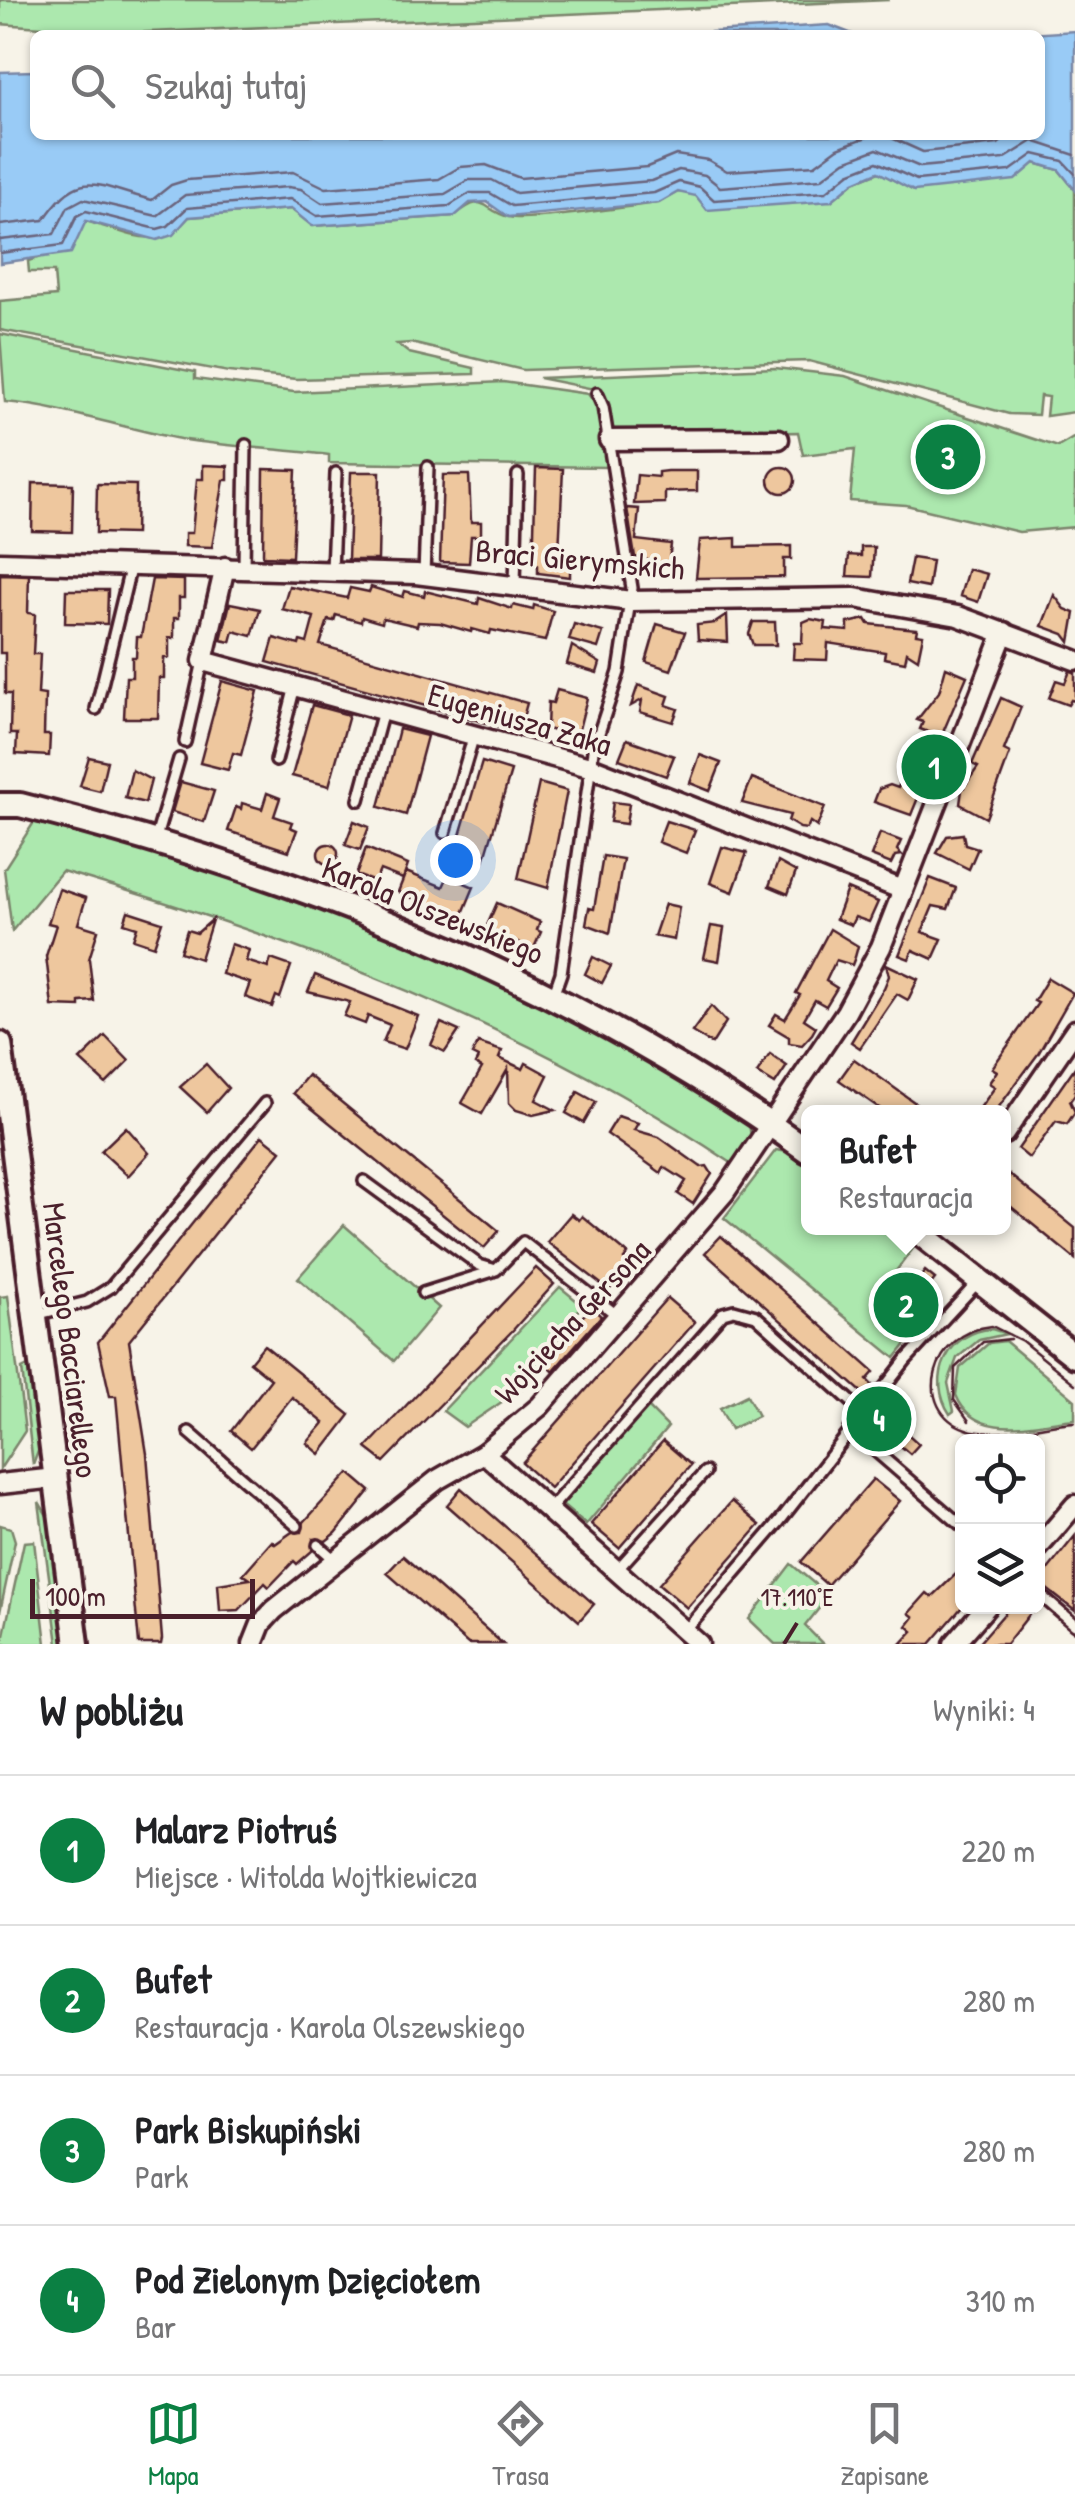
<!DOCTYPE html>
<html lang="pl">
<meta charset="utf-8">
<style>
:root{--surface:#fff;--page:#f2f2f2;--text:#202124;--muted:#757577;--line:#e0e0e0;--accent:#0b8043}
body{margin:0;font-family:"Patrick Hand",sans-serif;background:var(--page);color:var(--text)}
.controls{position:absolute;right:30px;bottom:30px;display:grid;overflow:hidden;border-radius:15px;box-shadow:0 2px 8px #0004}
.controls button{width:90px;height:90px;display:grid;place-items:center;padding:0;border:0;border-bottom:2px solid var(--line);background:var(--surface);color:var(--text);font:50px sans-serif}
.scale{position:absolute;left:30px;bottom:25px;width:225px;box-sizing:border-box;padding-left:10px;border:5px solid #4a1f2b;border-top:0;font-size:28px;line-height:35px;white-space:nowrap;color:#4a1f2b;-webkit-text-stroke:8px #f7f3e8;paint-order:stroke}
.you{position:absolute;left:455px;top:860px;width:35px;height:35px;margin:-25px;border:8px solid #fff;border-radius:50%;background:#1a73e8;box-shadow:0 0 0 15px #1a73e833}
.badge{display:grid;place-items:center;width:65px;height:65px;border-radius:50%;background:var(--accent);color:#fff;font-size:32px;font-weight:700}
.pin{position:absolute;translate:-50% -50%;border:5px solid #fff;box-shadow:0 2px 10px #0006}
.popup{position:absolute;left:801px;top:1105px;width:210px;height:130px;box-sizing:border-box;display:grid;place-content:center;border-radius:15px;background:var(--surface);filter:drop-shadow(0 2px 8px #0005);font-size:32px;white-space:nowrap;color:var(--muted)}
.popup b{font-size:38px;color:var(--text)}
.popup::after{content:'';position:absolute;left:50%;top:100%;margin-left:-20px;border:20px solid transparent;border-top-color:var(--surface)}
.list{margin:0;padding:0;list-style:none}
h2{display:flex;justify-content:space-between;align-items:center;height:130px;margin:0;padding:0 40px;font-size:42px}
h2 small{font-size:32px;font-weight:400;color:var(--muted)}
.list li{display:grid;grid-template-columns:65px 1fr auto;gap:30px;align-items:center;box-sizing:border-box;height:150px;padding:0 40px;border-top:2px solid var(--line)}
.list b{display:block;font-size:38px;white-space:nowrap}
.list p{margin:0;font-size:32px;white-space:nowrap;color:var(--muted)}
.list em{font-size:32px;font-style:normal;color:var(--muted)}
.icon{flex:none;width:55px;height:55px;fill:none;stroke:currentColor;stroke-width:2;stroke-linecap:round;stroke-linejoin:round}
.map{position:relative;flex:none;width:1075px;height:1644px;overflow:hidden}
.search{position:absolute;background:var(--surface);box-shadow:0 2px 8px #0004;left:30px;right:30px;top:30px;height:110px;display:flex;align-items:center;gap:25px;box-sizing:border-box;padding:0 35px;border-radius:15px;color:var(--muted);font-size:38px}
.sheet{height:730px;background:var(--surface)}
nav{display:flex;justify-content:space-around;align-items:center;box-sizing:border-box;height:140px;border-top:2px solid var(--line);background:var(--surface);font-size:28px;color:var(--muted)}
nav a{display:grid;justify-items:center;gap:5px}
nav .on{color:var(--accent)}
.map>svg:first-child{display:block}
.green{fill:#ace8ae;stroke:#7b846c;stroke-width:2.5}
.water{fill:#99cbf6;stroke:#7986a5;stroke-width:2.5}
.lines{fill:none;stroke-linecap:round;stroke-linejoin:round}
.shore{stroke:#6a647c;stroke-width:2.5}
.building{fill:#eec79e;stroke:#4a1f2b;stroke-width:2.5}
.service-casing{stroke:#4a1f2b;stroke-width:16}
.minor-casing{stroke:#4a1f2b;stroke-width:25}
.tertiary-casing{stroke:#4a1f2b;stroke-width:30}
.service{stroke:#f7f3e8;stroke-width:9}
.minor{stroke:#f7f3e8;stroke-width:18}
.tertiary{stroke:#f7f3e8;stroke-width:22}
.tram{stroke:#4a1f2b;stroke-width:2.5}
.ticks{fill:none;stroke:#4a1f2b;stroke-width:4}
.labels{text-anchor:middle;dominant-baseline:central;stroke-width:8;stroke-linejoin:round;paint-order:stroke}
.street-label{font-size:32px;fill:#4a1f2b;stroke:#f7f3e8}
.ticks-label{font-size:25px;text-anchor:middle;fill:#4a1f2b;stroke:#f7f3e8;stroke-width:8;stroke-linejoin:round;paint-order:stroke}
</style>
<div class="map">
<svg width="1075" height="1644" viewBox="0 0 1075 1644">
<rect width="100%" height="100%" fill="#f7f3e8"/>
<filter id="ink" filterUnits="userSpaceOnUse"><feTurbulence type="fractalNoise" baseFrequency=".01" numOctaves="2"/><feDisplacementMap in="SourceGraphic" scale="20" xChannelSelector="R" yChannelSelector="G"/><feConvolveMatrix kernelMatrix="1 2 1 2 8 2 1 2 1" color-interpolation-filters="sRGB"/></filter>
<g filter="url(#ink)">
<g class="green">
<path d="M0,0H889L126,33L0,24Z"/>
<path d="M1034,163L1059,170L1075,190V412L1046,416L1048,397L1040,396L1038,415L1009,414L809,361L523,370L411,343L397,344L409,353L474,368V374L296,379L229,372L0,330V301L56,296L54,272H29L28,261C60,250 70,257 85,221C129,232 156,254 189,217L291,209L313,226L454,216C486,190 481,210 509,217C530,222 629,206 658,203L678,192L831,201L854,182L879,172L914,191Z"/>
<path d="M0,334L195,372V379L294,392L503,382L588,394L597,406L607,467L329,463V455C280,449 229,447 180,439C120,428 64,407 5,402Z"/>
<path d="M775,368L845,376L1058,447L1075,437V527L1019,532L906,505L850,501L855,449L803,455L798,432L614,436L599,390L539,378Z"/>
<path d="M36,819L63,822L370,922L589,1021L749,1123L751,1137L733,1164C528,1026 298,940 62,871L12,931L4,869Z"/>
<path d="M776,1150L788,1152L808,1167V1228H890L915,1246L877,1296L918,1329L895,1358L724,1218Z"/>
<path d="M344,1225L439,1308L394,1361L298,1278Z"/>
<path d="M560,1287L582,1305L528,1384L465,1427L443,1411Z"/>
<path d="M8,1296L25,1431L0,1469V1297Z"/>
<path d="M992,1329L1007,1334L979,1340L957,1358L948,1383L954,1411L950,1414C926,1378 948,1331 992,1329Z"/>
<path d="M1005,1341L1075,1400V1419C1035,1423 975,1443 956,1395L960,1368L989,1343Z"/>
<path d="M28,1366L39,1449L33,1465L22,1369Z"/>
<path d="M747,1395L758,1416L731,1429L720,1408Z"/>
<path d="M647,1406L668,1427L586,1525L562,1505Z"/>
<path d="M39,1502L48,1517L65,1644H58Z"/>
<path d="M0,1525L11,1528L15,1541L0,1612Z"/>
<path d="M34,1541L46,1644H2L24,1542Z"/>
<path d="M791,1564L829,1596L805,1626L823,1644H775L749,1619Z"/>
</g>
<g class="water">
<path d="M829,25L855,35H662Z"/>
<path d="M1075,31V190L1059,170L1035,163L1015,180L914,191L878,172L854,182L831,201L707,210L696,196L678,192L659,203L508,217L487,202L470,203L455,216L312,226L291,209L189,217L173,235L157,240L86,221L71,253L0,263V72L35,71V135H1040V35H1013Z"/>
</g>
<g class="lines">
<g class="shore">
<path d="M885,135L923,152L998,144L1010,135"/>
<path d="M0,225L44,220C80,165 97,187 152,200L171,185L187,180L293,172L326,188L439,179L460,167L486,165L520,178L647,167L676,155L708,160L727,171L815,165L838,148L872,135"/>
<path d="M0,240L54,234L68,207L83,199L157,216L185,195L288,187L301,189L322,203L445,194L469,180H492L516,193L651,181L679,170L705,175L720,187L821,179L845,161L877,149L920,167L1004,159L1033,141L1075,155"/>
<path d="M0,253L63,245L77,216L86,211L157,229L168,226L187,208L290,199L317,216L449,206L470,193H490L512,206L654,193L679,182L700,187L714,200L826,192L849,173L877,162L917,180L1010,171L1034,154L1063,161L1075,174"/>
</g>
</g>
<g class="building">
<path d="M203,465L228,466V480H224L212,547L185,546V533H192L197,479H203Z"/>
<circle cx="782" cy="480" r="13"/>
<path d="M536,468L563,469L559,552H564V565L570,566V577L538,573V565H533Z"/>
<path d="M264,469L296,470L292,557L263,556Z"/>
<path d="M667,471H697V491L665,492V503L634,504L637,475L658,477V472Z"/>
<path d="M351,472H380L378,560H348Z"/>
<path d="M443,475H469L471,522H481V536H471L469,563L440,562Z"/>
<path d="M33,483L73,484L72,532L32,531Z"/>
<path d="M97,484L136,485L135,534L96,533Z"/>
<path d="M627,508L639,509L636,540L671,544L669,561L660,563L635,557Z"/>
<path d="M736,538V547L791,546V559H784V577L696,578L700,540Z"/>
<path d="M861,547H874L872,577L847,576L849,555L861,556Z"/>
<path d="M912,558L932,561L928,588L907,584Z"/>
<path d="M968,569L987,574L978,602L960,596Z"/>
<path d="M0,574L29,575L28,613L35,614L33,654H40L38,694L45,695L44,735H50L49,756L16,754L17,734H10L11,694H5V653H0Z"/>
<path d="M152,579L184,580V598H179V618H174V638H169V658H164V678H159L158,718H124L126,677H132V657H136L137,637H141Z"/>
<path d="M289,586L347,598L350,588L369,592L371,587L403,597L405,591L424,596L425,591L478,604L479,598L512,609L513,605L533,610L534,605L553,611L545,641L491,630L490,634L472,629L471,632L440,623L418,622L417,626L383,618L382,623L362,617L361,622L336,615L334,621L328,620L320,645L527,703L519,732L267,662L274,638L299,645L300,641L307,643L314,617L282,609Z"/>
<path d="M66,590H108L107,624L65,623Z"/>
<path d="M1054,595L1065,609L1075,613L1070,642L1064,634L1042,626Z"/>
<path d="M230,603L260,609L252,636L234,631L231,642L221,640Z"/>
<path d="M727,615L728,642L698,640L697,625L715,623Z"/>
<path d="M810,619L826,622L825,629L848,631V623L866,619L869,624L917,629L916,634L923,635L918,659L907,652L905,662L884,658L885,652L828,643L827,660L793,659L794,643H802L803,622Z"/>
<path d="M753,622H775L776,645H753L749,634Z"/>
<path d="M574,624L603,632L598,648L569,640Z"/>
<path d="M657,624L685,632L671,670L646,662Z"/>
<path d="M572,646L600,663L597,673L567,664Z"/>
<path d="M946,667L967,676L941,737L920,729L923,722L917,720L939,692Z"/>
<path d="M1070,671L1075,672V701L1071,700L1068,705L1049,698L1056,680L1065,683Z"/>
<path d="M222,681L258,691L241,755L233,753L228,770L200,763Z"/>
<path d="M638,685L669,696L666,705L678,709L673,722L640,712L642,700L631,706Z"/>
<path d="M557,690L587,698L577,737L547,729L548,702L553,703Z"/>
<path d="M1001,698L1021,707L1004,750L1010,753L986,818L960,804L962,790L978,767L972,764Z"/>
<path d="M312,705L349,715L329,786L292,776Z"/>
<path d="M399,729L427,736L406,815L379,807Z"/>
<path d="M627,739L674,756L666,776L619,759Z"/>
<path d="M911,753L933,761L911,815L874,802L879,789L890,785L898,788Z"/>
<path d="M700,755L721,763L710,791L690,783Z"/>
<path d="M89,757L107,761L100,791L80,786Z"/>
<path d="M482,762L511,771L484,861L455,852Z"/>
<path d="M132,770L151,780L145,803L125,798Z"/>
<path d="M752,778L825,807L817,827L810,822L807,829L800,828L788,821L790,815L742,803Z"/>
<path d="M181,782L214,791L204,822L172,812Z"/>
<path d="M539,783L567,791L548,888L518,879Z"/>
<path d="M267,793L280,798L274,816L292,822L290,827L297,830L289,851L228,831L236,807L241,809L242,803L262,809Z"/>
<path d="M613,802L629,804L626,824L610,822Z"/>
<path d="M354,821L369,827L360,850L345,845Z"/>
<path d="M666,821L695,830L686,853L658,842Z"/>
<path d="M880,833L901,841L897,850L902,855L895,856L891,864L871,856Z"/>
<path d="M963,834L965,844L978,848L969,869L937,853L947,836Z"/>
<circle cx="328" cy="854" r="10"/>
<path d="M722,847L747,853L733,892L710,883Z"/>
<path d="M366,848L408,865L403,879L380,870L375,882L356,875Z"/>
<path d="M603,856L623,859L610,933L586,924L589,908L594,909Z"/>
<path d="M778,862L796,872L788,894L769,886Z"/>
<path d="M406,872L443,887L448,876L474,887L461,918L398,892Z"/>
<path d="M930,878L956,888L948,909L933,906L922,932L942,939L933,959L913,950L909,959L899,955Z"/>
<path d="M59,889L86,898L78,924L98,930L89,959L94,1001L80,1002V1007L52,1006L46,956L56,925L48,923Z"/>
<path d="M847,889L878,902L869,922L855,917L851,925L836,919Z"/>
<path d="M497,903L540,922L537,930L541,932L533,950L486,928Z"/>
<path d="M665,904L679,907L674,940L654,936Z"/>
<path d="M128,911L162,922L154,946L133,939L137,927L124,923Z"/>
<path d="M212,920L200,959L180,952L187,930L197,933Z"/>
<path d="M711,926L724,928L719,961L704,958Z"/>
<path d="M830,929L858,946L855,957L852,965L836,960L826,981L837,988L826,1006L815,1000L804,1019L816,1027L812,1034L802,1045L789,1043V1037L769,1025L776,1014L785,1019L800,995L796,993Z"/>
<path d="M231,944L249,950L246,961L268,968L271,959L291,966L280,998L276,996L272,1007L245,997L250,983L222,974Z"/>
<path d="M593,957L611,966L602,983L585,974Z"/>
<path d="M886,964L918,979L908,1000L897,994L860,1048L851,1042L884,988L889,976Z"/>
<path d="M315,975L418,1016L405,1049L383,1042L390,1025L368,1016L365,1024L344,1016L350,1002L308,992Z"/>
<path d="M1048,978L1073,993L1038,1054L995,1112H977L995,1087L989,1083L997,1071L992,1068L1038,1003L1034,1001Z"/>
<path d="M711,1006L726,1022L712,1044L692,1032Z"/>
<path d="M441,1023L459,1031L445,1052L431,1045Z"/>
<path d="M105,1036L129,1061L106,1084L80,1060Z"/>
<path d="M478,1043L502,1051L499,1058L523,1069L526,1063L548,1075L536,1100L555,1110L533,1115L516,1110L509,1103L508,1069L482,1114L462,1103L482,1068L475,1064L478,1058L472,1055Z"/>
<path d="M770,1054L787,1066L775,1084L757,1073Z"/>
<path d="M854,1059L928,1112H885L839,1080Z"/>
<path d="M206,1064L228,1088L207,1112L180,1087Z"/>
<path d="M1075,1067V1094L1070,1101L1075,1112L1067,1124L1056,1121L1029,1158L1018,1149Z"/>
<path d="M308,1075L499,1231L484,1248L293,1093Z"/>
<path d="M578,1092L596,1102L584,1123L566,1113Z"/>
<path d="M618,1116L638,1123L634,1130L659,1137L701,1167L707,1166L712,1174L693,1204L678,1194L686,1181L664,1167L661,1173L607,1134Z"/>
<path d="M126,1127L149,1153L128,1176L101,1151Z"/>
<path d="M262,1136L281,1151L129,1341L147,1454L162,1639L161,1644H139L116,1396H110L98,1342Z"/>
<path d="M1010,1175L1075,1228V1259L1004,1201V1184Z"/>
<path d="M571,1214L579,1220L582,1216L628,1254L624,1259L631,1265L609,1290L547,1242Z"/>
<path d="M721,1236L874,1372L867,1380L874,1387L866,1396L705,1253Z"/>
<path d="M536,1268L554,1284L513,1330L384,1462L366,1448Z"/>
<path d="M925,1271L935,1279L906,1315L897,1308Z"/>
<path d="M667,1298L695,1322L550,1488L522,1463Z"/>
<path d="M591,1307L601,1316L553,1371L543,1362Z"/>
<path d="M264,1345L350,1415L320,1454L307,1443L324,1423L292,1397L251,1448L231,1431L271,1379L250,1362Z"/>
<path d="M882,1411L919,1444L910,1454L873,1422Z"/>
<path d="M663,1441L691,1465L619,1548L591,1524Z"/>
<path d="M349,1473L370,1491L336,1533L326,1541L313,1539L312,1551L297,1564L294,1561L269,1587L265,1583L239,1610L220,1611L218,1584L250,1579L243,1574L272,1541L275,1544L292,1532H302L304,1522Z"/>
<path d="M873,1479L900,1501L827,1585L801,1562Z"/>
<path d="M461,1488L594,1604L579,1621L447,1505Z"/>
<path d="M732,1501L760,1525L687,1608L659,1584Z"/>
<path d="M1075,1536V1611L1038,1582Z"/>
<path d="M403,1556L503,1644H468L387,1573Z"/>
<path d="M957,1573L962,1578V1607L930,1644H901L913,1631L907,1626L914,1617L909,1613L927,1593L932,1597Z"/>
<path d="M1011,1606H1036L1006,1644H978Z"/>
</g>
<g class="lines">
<g class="service-casing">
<g id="service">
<path d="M244,567L246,445"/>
<path d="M332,570L336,473"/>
<path d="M424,575L428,467"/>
<path d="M515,584L518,475"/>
<path d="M96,709L131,565"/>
<path d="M185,742L203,661"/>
<path d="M276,761L295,686"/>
<path d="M359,800L383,711"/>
<path d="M445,833L474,735"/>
<path d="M155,841L179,759"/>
<path d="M553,996L561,973L593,751L619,672L632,588L603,407L597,393"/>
<path d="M364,1181L479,1265L496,1270L523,1242L618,1316"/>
<path d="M423,1293L493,1271"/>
<path d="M35,1315L87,1302L111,1287L265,1103"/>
<path d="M850,1429L962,1526"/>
<path d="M189,1432L297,1526"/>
<path d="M549,1510L723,1313L734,1310L756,1316L864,1413"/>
<path d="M318,1545L335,1560"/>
<path d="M617,1570L705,1472"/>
<path d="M1038,1593L1075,1625"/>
<path d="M685,1631L779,1522L906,1360L978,1282"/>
</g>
</g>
<g class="minor-casing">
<g id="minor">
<path d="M609,440L779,439"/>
<path d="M0,562L416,574L631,601L855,598L958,616L1075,660"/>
<path d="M225,567L203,661L593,768L903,890"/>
<path d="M1004,1134L1075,1030"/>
<path d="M484,1453L699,1644"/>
<path d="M0,1484L56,1478"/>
<path d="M1038,1548L1075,1505"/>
<path d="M253,1644L261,1624L274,1610L437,1480L484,1453L540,1406L725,1192L846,1012L881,947L1004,632"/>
<path d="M954,1644L987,1606"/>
</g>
</g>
<g class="tertiary-casing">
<g id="tertiary">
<path d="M0,805H20C300,874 573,983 808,1151"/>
<path d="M0,1044L77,1644"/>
<path d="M913,1228L1075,1356"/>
</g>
</g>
<use href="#service" class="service"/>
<use href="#minor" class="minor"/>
<use href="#tertiary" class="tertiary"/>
<g class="tram">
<path d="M1075,1384L1022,1341L992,1326C931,1332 911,1410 966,1429C997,1440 1042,1424 1075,1422"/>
<path d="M969,1421L954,1400L955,1368L983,1342L1010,1339"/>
</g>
</g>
</g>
<path class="ticks" d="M784,1644L797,1623"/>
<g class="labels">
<g class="street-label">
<text transform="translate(580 559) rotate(5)">Braci Gierymskich</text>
<text transform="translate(520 719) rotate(16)">Eugeniusza Zaka</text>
<text transform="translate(433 910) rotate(22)">Karola Olszewskiego</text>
<text transform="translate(572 1321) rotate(-47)">Wojciecha Gersona</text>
<text transform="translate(71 1340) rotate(83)">Marcelego Bacciarellego</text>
</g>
</g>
<g class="ticks-label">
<text x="797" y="1606">17.110°E</text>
</g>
</svg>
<div class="controls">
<button><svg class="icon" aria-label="locate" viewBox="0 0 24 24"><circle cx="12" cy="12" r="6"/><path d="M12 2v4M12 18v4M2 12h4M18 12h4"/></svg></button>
<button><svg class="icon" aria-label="layers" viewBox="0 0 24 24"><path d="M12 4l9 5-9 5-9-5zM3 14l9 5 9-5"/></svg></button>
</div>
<div class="scale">100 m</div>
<div class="you"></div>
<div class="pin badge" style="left:934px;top:767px">1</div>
<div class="pin badge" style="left:906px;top:1305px">2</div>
<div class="popup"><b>Bufet</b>Restauracja</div>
<div class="pin badge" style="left:948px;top:457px">3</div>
<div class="pin badge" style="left:879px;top:1419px">4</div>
<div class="search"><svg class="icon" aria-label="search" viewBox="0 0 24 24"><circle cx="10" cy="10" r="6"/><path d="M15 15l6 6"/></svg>Szukaj tutaj</div>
</div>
<section class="sheet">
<h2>W pobliżu<small>Wyniki: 4</small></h2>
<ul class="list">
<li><span class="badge">1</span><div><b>Malarz Piotruś</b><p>Miejsce · Witolda Wojtkiewicza</p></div><em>220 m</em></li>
<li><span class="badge">2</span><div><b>Bufet</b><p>Restauracja · Karola Olszewskiego</p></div><em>280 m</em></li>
<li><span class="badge">3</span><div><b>Park Biskupiński</b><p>Park</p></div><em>280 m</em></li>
<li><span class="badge">4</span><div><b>Pod Zielonym Dzięciołem</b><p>Bar</p></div><em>310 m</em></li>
</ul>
</section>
<nav>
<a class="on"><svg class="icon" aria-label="map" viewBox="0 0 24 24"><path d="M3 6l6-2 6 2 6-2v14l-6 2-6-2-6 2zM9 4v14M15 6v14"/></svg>Mapa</a>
<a><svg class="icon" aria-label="directions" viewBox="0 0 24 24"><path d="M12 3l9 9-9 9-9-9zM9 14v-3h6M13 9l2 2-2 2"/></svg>Trasa</a>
<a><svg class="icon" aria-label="saved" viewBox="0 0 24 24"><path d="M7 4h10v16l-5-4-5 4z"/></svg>Zapisane</a>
</nav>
